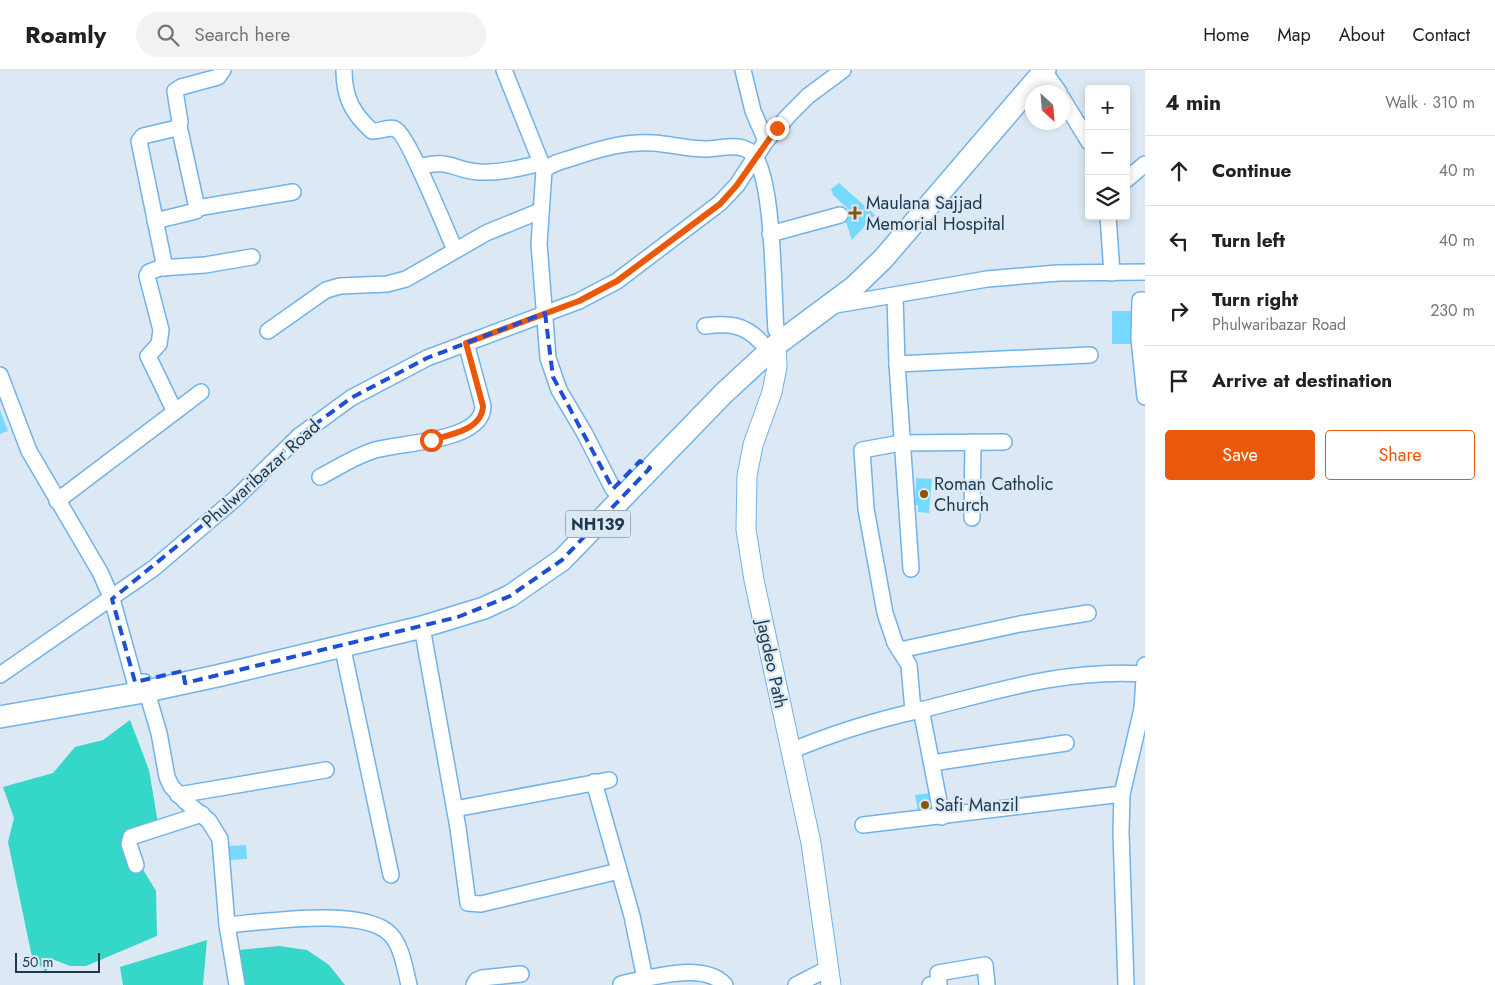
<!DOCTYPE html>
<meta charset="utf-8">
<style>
:root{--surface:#fff;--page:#f2f2f2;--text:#202124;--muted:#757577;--line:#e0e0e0;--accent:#ea580c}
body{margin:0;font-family:Jost,sans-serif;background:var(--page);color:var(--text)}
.controls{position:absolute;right:15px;top:15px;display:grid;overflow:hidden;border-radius:5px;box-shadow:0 2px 8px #0003}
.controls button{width:45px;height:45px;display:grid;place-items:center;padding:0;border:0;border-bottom:1px solid var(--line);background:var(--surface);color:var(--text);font:25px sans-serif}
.compass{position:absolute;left:1025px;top:15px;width:45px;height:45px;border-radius:50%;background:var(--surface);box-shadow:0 2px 8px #0003;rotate:154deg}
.scale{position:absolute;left:15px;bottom:12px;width:85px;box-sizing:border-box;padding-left:5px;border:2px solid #1d394f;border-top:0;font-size:14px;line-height:18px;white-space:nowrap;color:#1d394f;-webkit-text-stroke:4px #dce9f4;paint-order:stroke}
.stop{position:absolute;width:15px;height:15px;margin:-11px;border:4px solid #ea580c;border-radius:50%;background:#fff}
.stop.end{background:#ea580c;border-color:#fff;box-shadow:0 1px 5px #0008}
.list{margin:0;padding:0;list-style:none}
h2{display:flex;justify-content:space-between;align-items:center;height:65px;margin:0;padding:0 20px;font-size:21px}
h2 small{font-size:16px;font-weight:400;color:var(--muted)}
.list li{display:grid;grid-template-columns:32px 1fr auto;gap:15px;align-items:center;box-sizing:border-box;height:70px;padding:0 20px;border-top:1px solid var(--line)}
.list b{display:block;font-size:19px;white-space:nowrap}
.list p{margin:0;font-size:16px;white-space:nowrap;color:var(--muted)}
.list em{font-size:16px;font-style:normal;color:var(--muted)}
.actions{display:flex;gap:10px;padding:15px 20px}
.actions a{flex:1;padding:11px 0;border:1px solid var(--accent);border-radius:5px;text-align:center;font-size:18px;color:var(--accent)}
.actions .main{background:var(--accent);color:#fff}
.icon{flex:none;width:28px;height:28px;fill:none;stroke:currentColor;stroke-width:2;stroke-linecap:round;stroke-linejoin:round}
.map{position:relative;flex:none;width:1145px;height:915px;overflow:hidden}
header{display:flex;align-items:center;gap:30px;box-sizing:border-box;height:70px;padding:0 25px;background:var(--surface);border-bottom:1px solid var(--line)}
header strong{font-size:24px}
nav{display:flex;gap:28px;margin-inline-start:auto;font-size:18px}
.search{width:350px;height:45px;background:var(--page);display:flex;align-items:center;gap:12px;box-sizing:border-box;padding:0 18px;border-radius:28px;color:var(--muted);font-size:19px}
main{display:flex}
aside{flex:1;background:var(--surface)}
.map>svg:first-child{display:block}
.water{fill:#34d7c8}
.building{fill:#78d9fe}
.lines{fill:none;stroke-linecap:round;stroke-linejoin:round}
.minor-casing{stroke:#70b2ea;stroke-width:18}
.major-casing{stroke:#70b2ea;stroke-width:21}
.highway-casing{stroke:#70b2ea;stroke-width:24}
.minor{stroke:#fff;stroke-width:15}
.major{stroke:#fff;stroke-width:19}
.highway{stroke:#fff;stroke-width:21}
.route{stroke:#ea580c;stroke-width:6}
.marked{fill:none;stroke:#1d4ed8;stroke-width:4;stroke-dasharray:10 6;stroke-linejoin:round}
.poi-dot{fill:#8b5307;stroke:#dce9f4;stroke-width:2}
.labels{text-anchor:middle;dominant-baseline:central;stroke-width:4.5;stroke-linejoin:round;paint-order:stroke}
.shield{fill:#dce9f4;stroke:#566e80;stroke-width:1}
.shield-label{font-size:16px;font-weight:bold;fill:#1d394f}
.poi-label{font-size:18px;fill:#1d394f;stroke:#dce9f4;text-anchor:start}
.street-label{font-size:18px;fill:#1d394f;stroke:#dce9f4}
</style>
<header>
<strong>Roamly</strong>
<div class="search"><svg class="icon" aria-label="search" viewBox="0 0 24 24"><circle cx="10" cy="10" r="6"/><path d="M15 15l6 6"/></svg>Search here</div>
<nav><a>Home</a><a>Map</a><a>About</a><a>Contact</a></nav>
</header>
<main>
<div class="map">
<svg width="1145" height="915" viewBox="0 0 1145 915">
<rect width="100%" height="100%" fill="#dce9f4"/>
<g class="water">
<path d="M130,650L149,700L159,759L131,767L136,788L156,821L157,866L86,896H70L52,889L46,902L32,887L8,772L14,748L3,717L53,703L75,677L103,670Z"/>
<path d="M207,870L203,915H123L120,897Z"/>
<path d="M279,876L307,880L329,895L345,915H243L239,880Z"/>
</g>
<g class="building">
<path d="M839,113L875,145L852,170L843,143L847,138L833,125L831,119Z"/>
<rect x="1112" y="241" width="22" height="33"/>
<path d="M0,340L8,361L0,364Z"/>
<path d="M916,408L932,409L929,443L918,442V435H915Z"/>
<path d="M930,723L934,744L919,746L915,725Z"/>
<path d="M246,775L247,789L229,790L228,776Z"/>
</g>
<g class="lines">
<g class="minor-casing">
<g id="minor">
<path d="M344,0C344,27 352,43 372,61C380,62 388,56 395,59C407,63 447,162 455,180"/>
<path d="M504,0L544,100"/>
<path d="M743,0L753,41L766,71"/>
<path d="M1044,1L1059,22"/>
<path d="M1062,28L1089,72"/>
<path d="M419,97C449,88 453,100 479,102C500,103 521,98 541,93"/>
<path d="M1126,110L1145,94"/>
<path d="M197,138L293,122"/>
<path d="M1108,146L1112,203"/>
<path d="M155,151L196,141L197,138L179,56"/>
<path d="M770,164L840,145"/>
<path d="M165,198L139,71L143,66L177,58L180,52L175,21L181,17L218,7L223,0"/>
<path d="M895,226L897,294L911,499"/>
<path d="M1145,230H1140L1139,269L1145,327"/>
<path d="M830,236L987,209L1058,203L1145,202"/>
<path d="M705,256C729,253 744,254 761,272"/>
<path d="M268,261L326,220L340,216L387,214L406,209L486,163L540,141"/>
<path d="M897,294L1090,285"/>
<path d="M0,305L29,381L100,502L112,529L138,623"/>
<path d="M175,342L148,286L159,274L161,260L147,206L149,202L160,198L205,195L252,187"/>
<path d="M320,407C337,398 354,387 372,381C397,372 483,373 483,336L466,273"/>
<path d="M613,419L585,364L559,320L548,288L539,174L544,100C553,92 567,90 578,86C603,78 627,71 653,73C670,74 688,79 705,79C722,79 743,70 755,87C774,115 773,222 776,260"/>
<path d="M57,431L201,322"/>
<path d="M972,448L973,372"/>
<path d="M422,557L458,758L468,833L481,834L619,801"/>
<path d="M342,575L391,805"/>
<path d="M900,580L1020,554L1088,543"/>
<path d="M0,605L154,498L236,428L299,366L351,328L427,288L579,231L617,211L720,133L737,115L766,71L789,45L808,26L843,0"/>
<path d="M144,612L159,663L167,707L171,716L186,732L209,751L220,769L227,855L237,915"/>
<path d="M921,639L942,747"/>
<path d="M1142,639L1145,595"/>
<path d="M913,641L909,595L895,573L885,543L866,439L862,380L901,373L1004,372"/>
<path d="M791,681C833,663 876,650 921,640C997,621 1064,599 1144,604"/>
<path d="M932,693L1066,673"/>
<path d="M594,712L632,846L645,909"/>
<path d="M1122,724L1142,639H1145"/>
<path d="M178,725L326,700"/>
<path d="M455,739L609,710"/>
<path d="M863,755L1122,724L1121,762L1126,915"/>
<path d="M136,795L129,774L131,767L202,744"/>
<path d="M227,855C264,852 366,836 391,865C402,877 405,899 409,915"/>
<path d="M621,914C649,908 704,891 725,915"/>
<path d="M474,915L477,910L482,908L521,904"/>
<path d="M796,915L829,898"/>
<path d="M930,915L939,914L938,903L985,895L987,915"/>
</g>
</g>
<g class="major-casing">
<path id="major" d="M776,275L777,297L772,322L753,375L747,406L746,459L754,510L811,773L831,915"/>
</g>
<g class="highway-casing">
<path id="highway" d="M0,647L138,623L217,606L422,557L484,538L510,526L562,490L724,323L776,275L854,217L883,189L1045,0"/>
</g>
<use href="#minor" class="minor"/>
<use href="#major" class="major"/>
<use href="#highway" class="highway"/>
</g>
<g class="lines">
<path class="route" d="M431,370C450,365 482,360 483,336L466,273L579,231L617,211L720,134L737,115L777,58"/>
</g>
<path class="marked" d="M545,243L553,307L613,419L640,391L650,398L562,490L510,526L458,547L185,613L183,601L135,612L112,529L236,428L299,366L351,328L427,288Z"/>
<g class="poi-dot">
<path d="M852.5 135.5h5v5h5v5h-5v5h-5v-5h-5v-5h5z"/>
<circle cx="924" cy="424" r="5"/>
<circle cx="925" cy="735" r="5"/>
</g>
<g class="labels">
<rect class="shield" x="565.5" y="440.5" width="65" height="27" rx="4"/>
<g class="shield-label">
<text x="598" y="454">NH139</text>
</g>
<g class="poi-label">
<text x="866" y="133">Maulana Sajjad<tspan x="866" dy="21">Memorial Hospital</tspan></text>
<text x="934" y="414">Roman Catholic<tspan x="934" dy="21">Church</tspan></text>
<text x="935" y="735">Safi Manzil</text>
</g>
<g class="street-label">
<text transform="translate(261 404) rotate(-42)">Phulwaribazar Road</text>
<text transform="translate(772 594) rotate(78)">Jagdeo Path</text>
</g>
</g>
</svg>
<div class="controls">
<button>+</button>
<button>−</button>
<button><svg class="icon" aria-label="layers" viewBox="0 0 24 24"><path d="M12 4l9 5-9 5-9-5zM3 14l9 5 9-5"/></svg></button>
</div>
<svg class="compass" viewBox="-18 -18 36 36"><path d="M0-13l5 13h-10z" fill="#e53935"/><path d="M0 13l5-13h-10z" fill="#757577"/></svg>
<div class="scale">50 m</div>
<div class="stop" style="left:431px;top:370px"></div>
<div class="stop end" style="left:777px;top:58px"></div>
</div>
<aside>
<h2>4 min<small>Walk · 310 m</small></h2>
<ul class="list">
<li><svg class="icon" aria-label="ahead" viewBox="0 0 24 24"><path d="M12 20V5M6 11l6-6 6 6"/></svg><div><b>Continue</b></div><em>40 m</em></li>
<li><svg class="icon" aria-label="left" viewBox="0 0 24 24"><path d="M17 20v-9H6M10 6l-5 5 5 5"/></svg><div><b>Turn left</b></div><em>40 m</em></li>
<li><svg class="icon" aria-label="right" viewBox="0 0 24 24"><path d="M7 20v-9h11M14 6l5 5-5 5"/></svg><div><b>Turn right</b><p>Phulwaribazar Road</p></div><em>230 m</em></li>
<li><svg class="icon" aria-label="arrive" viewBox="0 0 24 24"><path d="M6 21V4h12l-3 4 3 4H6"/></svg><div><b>Arrive at destination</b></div></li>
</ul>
<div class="actions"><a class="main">Save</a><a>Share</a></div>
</aside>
</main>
